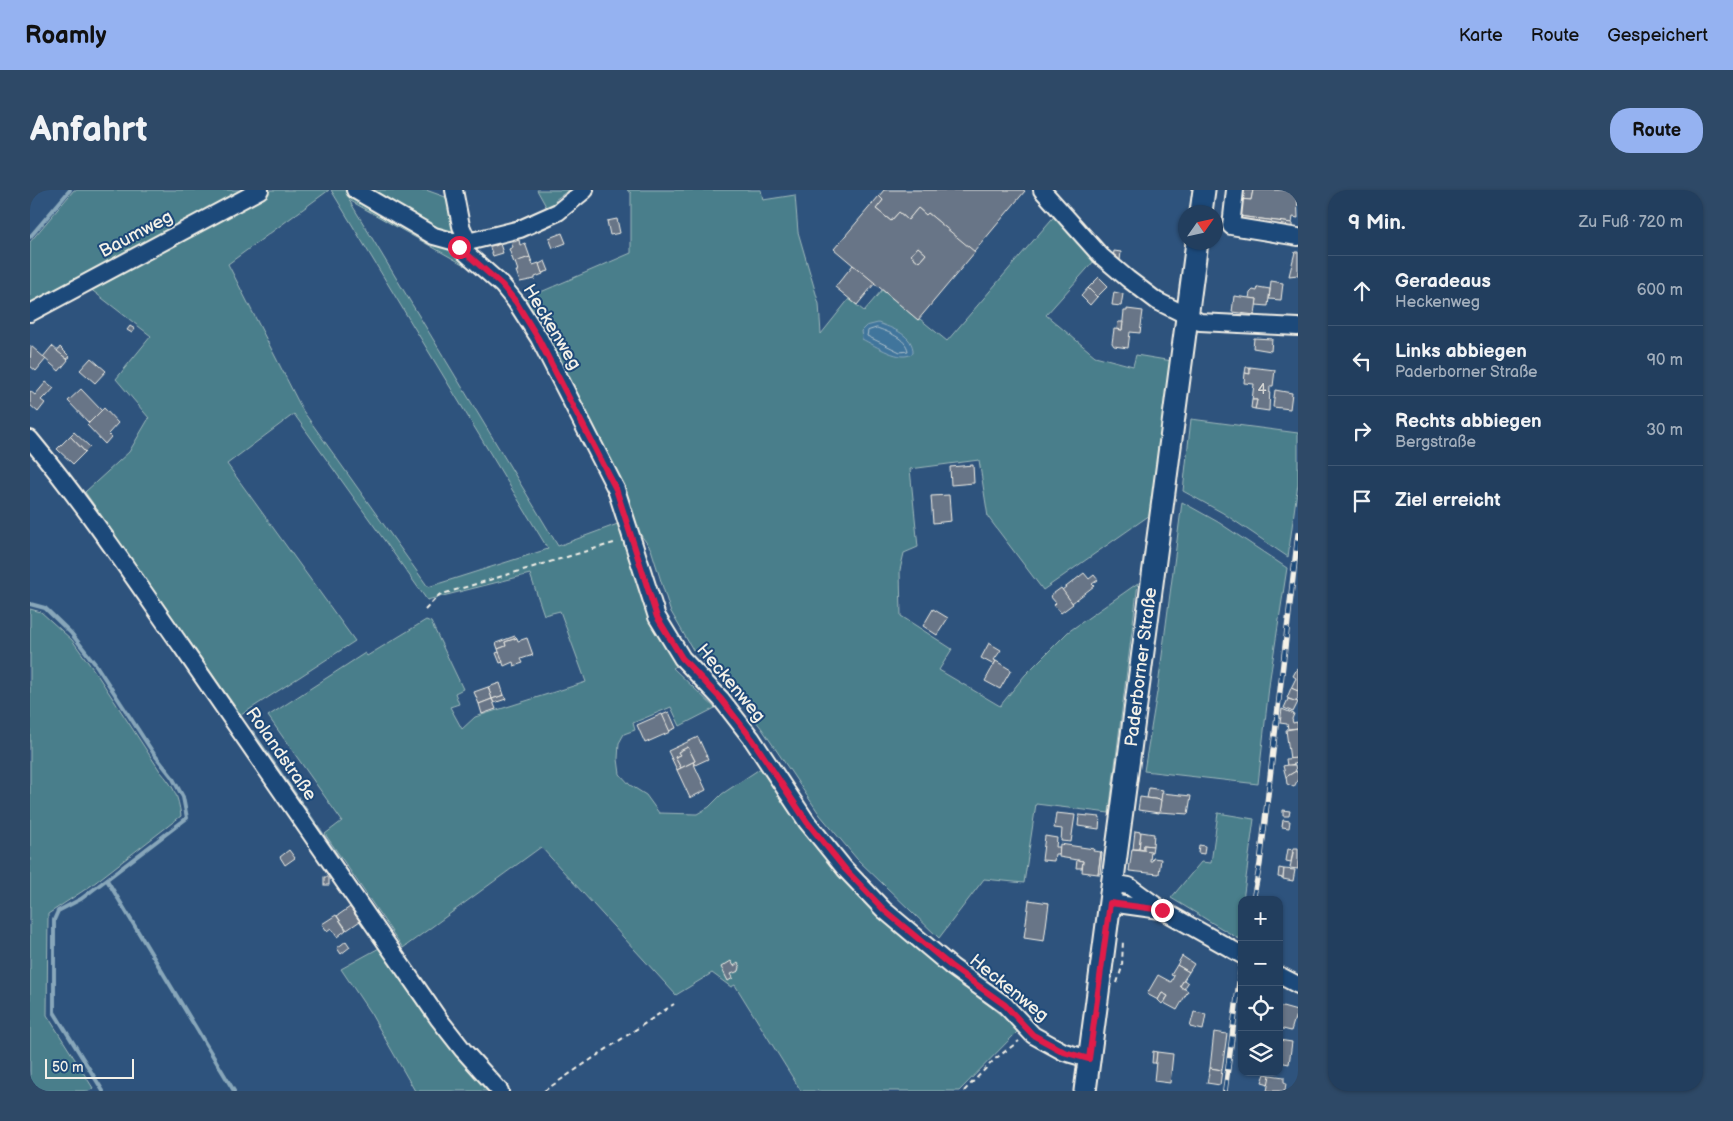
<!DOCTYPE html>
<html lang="de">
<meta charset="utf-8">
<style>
:root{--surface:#223e5e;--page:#2e4967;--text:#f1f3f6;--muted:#a2aebc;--line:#3f5773;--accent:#95b2f1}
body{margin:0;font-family:"Balsamiq Sans",sans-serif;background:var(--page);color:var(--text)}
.controls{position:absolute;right:15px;bottom:15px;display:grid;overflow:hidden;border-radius:10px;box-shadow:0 1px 4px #0004}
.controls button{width:45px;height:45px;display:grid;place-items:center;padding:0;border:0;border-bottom:1px solid var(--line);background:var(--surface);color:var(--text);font:25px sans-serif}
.compass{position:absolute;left:1148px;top:15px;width:45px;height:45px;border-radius:50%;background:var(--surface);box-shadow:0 1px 4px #0004;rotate:56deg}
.scale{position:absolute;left:15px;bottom:12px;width:89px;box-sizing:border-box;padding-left:5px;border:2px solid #f4f1e8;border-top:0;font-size:14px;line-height:18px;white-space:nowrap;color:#f4f1e8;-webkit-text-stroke:4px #1f4a7a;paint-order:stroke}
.stop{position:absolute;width:15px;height:15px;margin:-11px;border:4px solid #e11d48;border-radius:50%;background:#fff}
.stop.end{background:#e11d48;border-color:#fff;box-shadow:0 1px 5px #0008}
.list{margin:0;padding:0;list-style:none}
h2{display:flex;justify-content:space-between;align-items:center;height:65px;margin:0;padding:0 20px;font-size:21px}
h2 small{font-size:16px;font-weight:400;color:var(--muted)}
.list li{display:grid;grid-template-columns:32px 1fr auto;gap:15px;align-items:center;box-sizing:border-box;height:70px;padding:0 20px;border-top:1px solid var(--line)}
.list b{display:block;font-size:19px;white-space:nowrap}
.list p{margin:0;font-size:16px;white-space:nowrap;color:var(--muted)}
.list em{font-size:16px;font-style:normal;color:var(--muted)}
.icon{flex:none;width:28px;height:28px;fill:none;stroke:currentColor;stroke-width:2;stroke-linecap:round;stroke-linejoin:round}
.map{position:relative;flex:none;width:1268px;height:901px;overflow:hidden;border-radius:20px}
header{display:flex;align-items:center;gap:30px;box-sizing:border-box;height:70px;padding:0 25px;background:var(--accent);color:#111}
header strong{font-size:24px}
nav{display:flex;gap:28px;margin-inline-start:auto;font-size:18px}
.intro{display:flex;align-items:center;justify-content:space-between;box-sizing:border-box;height:120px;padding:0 30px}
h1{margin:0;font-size:35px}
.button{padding:12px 22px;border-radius:20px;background:var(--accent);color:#111;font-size:18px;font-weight:700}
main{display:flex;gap:30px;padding:0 30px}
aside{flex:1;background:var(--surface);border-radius:20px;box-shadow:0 1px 4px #0004}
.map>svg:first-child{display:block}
.green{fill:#497e8b;stroke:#9eb8ba}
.water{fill:#40759c;stroke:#88a7ba}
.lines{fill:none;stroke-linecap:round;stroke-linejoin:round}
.shore{stroke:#acbfca;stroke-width:1}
.stream{stroke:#88a7ba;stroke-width:4}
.building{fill:#687587;stroke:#f4f1e8;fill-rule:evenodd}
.minor-casing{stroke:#f4f1e8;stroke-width:20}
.major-casing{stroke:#f4f1e8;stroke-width:25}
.path{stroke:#f4f1e8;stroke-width:2;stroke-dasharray:5 4;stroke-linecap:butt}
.minor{stroke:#1f4a7a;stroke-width:16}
.major{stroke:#1f4a7a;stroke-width:21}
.rail-casing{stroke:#f4f1e8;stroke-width:5.5}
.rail{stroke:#1f4a7a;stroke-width:4;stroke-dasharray:11;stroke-linecap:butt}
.route{stroke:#e11d48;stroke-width:6}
.labels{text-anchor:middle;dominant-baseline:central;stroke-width:4;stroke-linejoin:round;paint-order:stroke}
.number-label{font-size:15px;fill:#d1d2d0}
.street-label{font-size:18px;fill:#f4f1e8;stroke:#1f4a7a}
</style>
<header>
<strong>Roamly</strong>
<nav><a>Karte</a><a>Route</a><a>Gespeichert</a></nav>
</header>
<div class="intro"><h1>Anfahrt</h1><a class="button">Route</a></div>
<main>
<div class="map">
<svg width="1268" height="901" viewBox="0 0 1268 901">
<rect width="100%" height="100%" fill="#2e537d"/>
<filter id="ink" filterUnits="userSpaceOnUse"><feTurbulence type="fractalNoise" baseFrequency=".02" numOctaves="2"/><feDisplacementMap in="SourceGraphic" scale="10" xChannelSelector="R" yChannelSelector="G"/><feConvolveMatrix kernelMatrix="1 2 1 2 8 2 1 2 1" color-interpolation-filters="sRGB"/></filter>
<g filter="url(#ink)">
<g class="green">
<path d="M44,0H299L198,74L273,221L398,397L518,359L301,0H396L421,9L429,46L405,49L438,69L436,76L319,10L528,356L593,332L648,475L643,478L685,518L650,536L641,517L603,533L605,540L594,544L589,553L588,569L590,584L600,595L616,605L629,623L667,624L679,617L692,604L731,578L770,636L809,686L852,728L989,840L929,901H771L705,795L701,797L682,783L646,805L511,657L373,758L295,644L312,631L238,526L335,463L337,466L396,430L401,432L433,499L425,503L429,514L420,517L432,539L445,527L556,492L530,421L514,425L500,384L397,410L264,224L197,274L325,451L211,525L55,302L99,262L119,228L86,189L121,146L59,98L0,114V52Z"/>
<path d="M507,0H539L525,10L527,15L518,20Z"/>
<path d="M597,0H731L733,10L765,5L768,42L789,114L791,144L819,109L834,121L852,100L888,130L890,129L917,151L1027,23L1065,70L1016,125L1065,166L1103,176L1106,165L1142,171L1120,325L1013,400L958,327L949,270L880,279L888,357L874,363L870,380L871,426L922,459L909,480L970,516L995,485L1038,442L1108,393L1079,623L1006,614L994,693L954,689L909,748L827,669L790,625L732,539L703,501L663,460L640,420L621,359L608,341L490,111L601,63V3Z"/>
<path d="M1161,229L1268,243V293L1258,367L1193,323L1153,301Z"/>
<path d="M1152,312L1188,332L1257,378L1240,488L1228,594L1114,581L1128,496Z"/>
<path d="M0,419L11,422L42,450L68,486L130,581C144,597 148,605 151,626L62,695L18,724L17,825L63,898L59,901H0Z"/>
<path d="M1188,623L1224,629L1213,710H1212L1209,749L1141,708L1171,672L1181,673Z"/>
<path d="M351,757C386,808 417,855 459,901H385L341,824L311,779Z"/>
</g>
<path class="water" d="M848,133C862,138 884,145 883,163C871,173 846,156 832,149L831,141L836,136Z"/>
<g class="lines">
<path class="shore" d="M847,138C858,142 876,148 878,161L870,162L837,146L838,141Z"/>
<g class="stream">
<path d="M0,47L40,0"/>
<path d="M0,414L15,418L41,443L66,475L124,564L142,587L153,607L157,628L51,709L28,721L24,730V822L73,901"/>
<path d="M222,542L309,669"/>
<path d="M77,690L204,901"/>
</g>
</g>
<g class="building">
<path d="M854,0H993L995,1L944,62L898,23L896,25L888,18L878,30L869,22L861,31L846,19L853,10L849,6Z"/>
<path d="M1211,0H1223L1221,10L1210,9Z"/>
<path d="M1223,0H1267L1268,28L1263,27L1262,33L1208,26L1210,9L1221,10Z"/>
<path d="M849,6L853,10L846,19L861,31L869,22L878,30L888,18L896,25L898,23L945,62L888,130L804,59ZM888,57L896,64L889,72L881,65Z"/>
<path d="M1208,26L1262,33V37L1208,30Z"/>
<path d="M587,29L590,43L580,45L577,31Z"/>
<path d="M532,43L536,53L523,58L519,48Z"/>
<path d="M489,50L490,55L495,53L500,67L484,73L479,59L483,57L481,53Z"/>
<path d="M464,53L465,56L470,54L473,63L463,66L459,55Z"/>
<path d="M888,57L896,64L889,72L881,65Z"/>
<path d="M1084,61L1091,62L1090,70L1083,69Z"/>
<path d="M1265,62H1268V85L1259,86Z"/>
<path d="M500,67L503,75L509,73L513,84L505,87V89L490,92L486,81H488L485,72Z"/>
<path d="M515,71L519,81L512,83L509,74Z"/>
<path d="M823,75L845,93L827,115L805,97Z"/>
<path d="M1069,87L1078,96L1067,107L1058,98Z"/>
<path d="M1241,91L1253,93L1251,110L1239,109Z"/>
<path d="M1228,97L1240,99L1238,116L1226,115L1227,109L1219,108L1220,103L1223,100L1227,101Z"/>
<path d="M1058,98L1067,107L1060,115L1051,106Z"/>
<path d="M1084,102L1093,104L1091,116L1082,115Z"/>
<path d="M1204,106L1227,109L1225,125L1202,122Z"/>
<path d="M1097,119L1113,121L1110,143L1100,142L1098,158L1084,156L1082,153L1084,139L1092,140L1094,121H1097Z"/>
<path d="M1088,132H1093L1092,140L1087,139Z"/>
<path d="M100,136L105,139L102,143L97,140Z"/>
<path d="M1224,148L1242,149L1241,161L1223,158Z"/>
<path d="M1,156L16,169L6,181L0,176Z"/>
<path d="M22,156L38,170L29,181L13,167Z"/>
<path d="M30,157L40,167L37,169L27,161Z"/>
<path d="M61,168L76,181L65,193L50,180Z"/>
<path d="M1216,177H1220V184L1215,183Z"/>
<path d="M1220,177L1245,180L1243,196H1240L1239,221L1225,219L1227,210H1222L1224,194L1214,193L1215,183L1220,184Z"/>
<path d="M16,192L24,198L16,207L15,206L11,210L15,213L8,222L0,215V201L5,205Z"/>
<path d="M51,199L72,221L59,233L38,211Z"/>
<path d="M1245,200L1262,203L1260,219L1243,217Z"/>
<path d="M1222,210H1227L1225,219L1221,218Z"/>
<path d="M74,218L88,233L78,244L81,247L75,254L57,235Z"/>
<path d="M44,242L60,257L55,262L40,246Z"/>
<path d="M40,246L55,262L43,274L27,259Z"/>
<path d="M943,275L944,293L921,295L920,277Z"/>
<path d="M919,305L921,331L903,333L901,306Z"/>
<path d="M1054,383L1059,389L1064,385L1068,390L1062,394L1064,396L1042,413L1032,400Z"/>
<path d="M1031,398L1043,414L1031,423L1024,415L1026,413L1020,406Z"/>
<path d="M903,419L918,428L907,445L893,436Z"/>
<path d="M485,446L487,448L475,452L476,456L468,459L466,453Z"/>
<path d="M487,448L488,451L497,448L503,465L491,469L493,473L484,476L483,472L474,476L468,459L476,456L475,452Z"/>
<path d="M959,453L971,460L964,470L966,471L964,475L951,468Z"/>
<path d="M469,462L473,472L470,473L466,463Z"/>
<path d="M966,471L981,480L970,499L955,491Z"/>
<path d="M1268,477V501L1261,498L1266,488L1263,486Z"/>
<path d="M470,493L474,505L462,509L458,497Z"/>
<path d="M458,497L462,509L449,514L444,502Z"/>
<path d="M1261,498L1268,501V508L1266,512L1257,508Z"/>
<path d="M474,505L476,509L464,513L462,509Z"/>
<path d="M462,509L466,519L452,524L449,514Z"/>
<path d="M1258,509L1268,512L1263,522L1254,518Z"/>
<path d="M1252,519L1264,524L1262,529L1263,533L1267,532L1268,538L1258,539L1257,534L1250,533Z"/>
<path d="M639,522L646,538L639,541L632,525Z"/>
<path d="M632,524L640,542L615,553L607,535Z"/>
<path d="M1268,538V568L1260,569L1256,540Z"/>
<path d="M668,547L678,569L665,575L663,572L665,571L658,557L648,562L650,565L645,567L651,578L647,580L638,561Z"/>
<path d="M658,557L665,571L651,578L645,567L650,565L648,562Z"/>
<path d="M1267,568L1268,573L1257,576L1256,569Z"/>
<path d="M663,572L676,600L660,608L647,580Z"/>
<path d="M1257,575H1265L1266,581L1256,587L1253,576Z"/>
<path d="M1266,581L1268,584V589L1264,597L1257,594L1256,587Z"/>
<path d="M1119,598L1133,600L1131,610L1117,608Z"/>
<path d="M1132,603L1161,606L1158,624L1129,622Z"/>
<path d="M1110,607L1131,610L1129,623L1108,620Z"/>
<path d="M1253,620L1260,621L1259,626H1253Z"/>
<path d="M1026,623L1045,625L1041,652L1031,651L1032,639L1024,638Z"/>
<path d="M1049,625L1070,627L1069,639L1048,636Z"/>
<path d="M1253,630L1260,631L1259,638L1252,637Z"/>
<path d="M1105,641L1111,642L1109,659H1103Z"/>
<path d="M1111,642L1124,644L1123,656L1114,655V660L1109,659Z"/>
<path d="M1015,646L1027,648L1026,657H1030L1029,664H1025L1024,671L1012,670Z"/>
<path d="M1030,654L1064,659L1063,661L1071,662L1068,684L1052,682L1053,671L1029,667Z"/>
<path d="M1114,655L1123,656L1122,662L1114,660Z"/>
<path d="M1169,655L1175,656L1174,664L1168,663Z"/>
<path d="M1264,658H1268V679L1260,678Z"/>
<path d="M1102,659L1121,661L1120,671H1122L1123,668L1131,669L1129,684L1099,681Z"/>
<path d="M1258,659L1263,660L1261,672L1256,671Z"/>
<path d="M259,660L265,668L255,675L250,667Z"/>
<path d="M1071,662L1072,663L1070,684H1068Z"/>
<path d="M1047,670L1053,671L1052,678H1046Z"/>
<path d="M1249,678L1254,679L1253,688L1248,687Z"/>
<path d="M1254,679L1265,680L1263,691L1253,689Z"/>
<rect x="294" y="687" width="5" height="8"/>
<path d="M999,710L1019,713L1014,751L994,748Z"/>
<path d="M320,717L330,731L317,740L307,726Z"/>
<path d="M306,725L316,740L307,747L301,738L297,741L292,734Z"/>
<path d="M316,751L320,757L311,764L307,758Z"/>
<path d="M1152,766L1164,774L1159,782L1147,775Z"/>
<path d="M701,771L704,776L708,773L710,777L709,781L701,784L703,788L698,791L691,777Z"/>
<path d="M1147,775L1159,782L1150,796L1158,801L1147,820L1134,813L1138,806L1132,803L1128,810L1117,804L1128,785L1141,792L1144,786L1141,785Z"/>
<path d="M1154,790L1158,793L1154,799L1150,796Z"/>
<path d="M1132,803L1138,806L1132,814L1128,810Z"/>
<path d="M1249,816L1267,821L1261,841L1249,838Z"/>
<path d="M1164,822L1176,824L1173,840L1160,837Z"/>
<path d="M1184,842L1197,844L1192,880L1180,878Z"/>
<path d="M1249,850L1262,852L1259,874L1249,872Z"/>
<path d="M1123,861L1127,862L1126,873H1122Z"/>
<path d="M1127,862L1143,864L1140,893L1124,891Z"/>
<path d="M1180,878L1192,880L1190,895L1177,893Z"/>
<path d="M1235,884L1240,885L1239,894L1232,892Z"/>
<path d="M1240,885L1254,887V892L1256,893L1255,901H1237Z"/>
</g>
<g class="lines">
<g class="minor-casing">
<g id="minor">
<path d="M325,0L404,46L422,51L438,52L490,39L528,22L555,0"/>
<path d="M424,0L431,36L438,52"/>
<path d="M1012,0L1071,66L1098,89L1127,111L1170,132L1268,137"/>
<path d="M1205,0L1201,36L1268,47"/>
<path d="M428,52L429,57L472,95L486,112L509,148L586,299L627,427L652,468L691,509L722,549L777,632L815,679L854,720L922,777L975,815L1003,845L1034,862L1059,869"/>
<path d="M0,123L230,0"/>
<path d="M0,249C55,315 103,387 152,457C238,580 323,704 408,828L433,860L470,901"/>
<path d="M1082,693L1099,696L1132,720L1212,765"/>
<path d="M1080,713L1130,720"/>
<path d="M1249,785L1268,795"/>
</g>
</g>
<g class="major-casing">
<g id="major">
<path d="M1171,22L1174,0"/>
<path d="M1055,901L1167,52"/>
</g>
</g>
<g class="path">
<path d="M1186,47L1188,46L1189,41"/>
<path d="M395,420L409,405L587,352"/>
<path d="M1087,793L1092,777L1093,749"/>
<path d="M514,901L644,814"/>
<path d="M934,901L965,869L989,851"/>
</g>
<use href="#minor" class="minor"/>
<use href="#major" class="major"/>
<g class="rail-casing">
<g id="rail">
<path d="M1223,710L1230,674L1268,344"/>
<path d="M1195,901L1212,769"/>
</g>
</g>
<use href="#rail" class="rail"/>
</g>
</g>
<g class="lines" filter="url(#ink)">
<path class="route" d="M429,57L472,95L486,112L508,148L586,299L627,427L652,468L691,509L722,549L777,632L815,679L854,720L922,777L975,815L1003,845L1034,862L1059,869L1080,713L1132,720"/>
</g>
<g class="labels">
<g class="number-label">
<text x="1232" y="199">4</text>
</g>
<g class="street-label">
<text transform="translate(106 44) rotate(-28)">Baumweg</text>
<text transform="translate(522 137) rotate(59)">Heckenweg</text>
<text transform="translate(1111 477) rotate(-83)">Paderborner Straße</text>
<text transform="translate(701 493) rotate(50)">Heckenweg</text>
<text transform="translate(251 564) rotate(55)">Rolandstraße</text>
<text transform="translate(979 798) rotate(39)">Heckenweg</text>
</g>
</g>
</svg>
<div class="controls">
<button>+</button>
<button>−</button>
<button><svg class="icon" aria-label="locate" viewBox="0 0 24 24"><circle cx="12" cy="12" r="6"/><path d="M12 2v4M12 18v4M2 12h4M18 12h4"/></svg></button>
<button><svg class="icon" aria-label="layers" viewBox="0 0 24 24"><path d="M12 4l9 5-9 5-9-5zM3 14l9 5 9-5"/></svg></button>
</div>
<svg class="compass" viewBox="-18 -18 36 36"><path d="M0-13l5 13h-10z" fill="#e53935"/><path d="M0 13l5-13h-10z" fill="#a2aebc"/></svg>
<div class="scale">50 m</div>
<div class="stop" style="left:429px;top:57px"></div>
<div class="stop end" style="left:1132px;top:720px"></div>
</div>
<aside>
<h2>9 Min.<small>Zu Fuß · 720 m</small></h2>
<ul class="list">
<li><svg class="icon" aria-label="ahead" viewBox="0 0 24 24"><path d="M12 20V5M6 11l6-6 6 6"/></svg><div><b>Geradeaus</b><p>Heckenweg</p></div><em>600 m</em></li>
<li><svg class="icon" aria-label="left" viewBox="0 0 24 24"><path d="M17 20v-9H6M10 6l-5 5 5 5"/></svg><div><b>Links abbiegen</b><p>Paderborner Straße</p></div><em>90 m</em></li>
<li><svg class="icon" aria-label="right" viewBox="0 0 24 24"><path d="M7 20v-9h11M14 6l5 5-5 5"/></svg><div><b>Rechts abbiegen</b><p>Bergstraße</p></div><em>30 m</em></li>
<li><svg class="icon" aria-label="arrive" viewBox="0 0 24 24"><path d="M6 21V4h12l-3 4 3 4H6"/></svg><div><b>Ziel erreicht</b></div></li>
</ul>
</aside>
</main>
